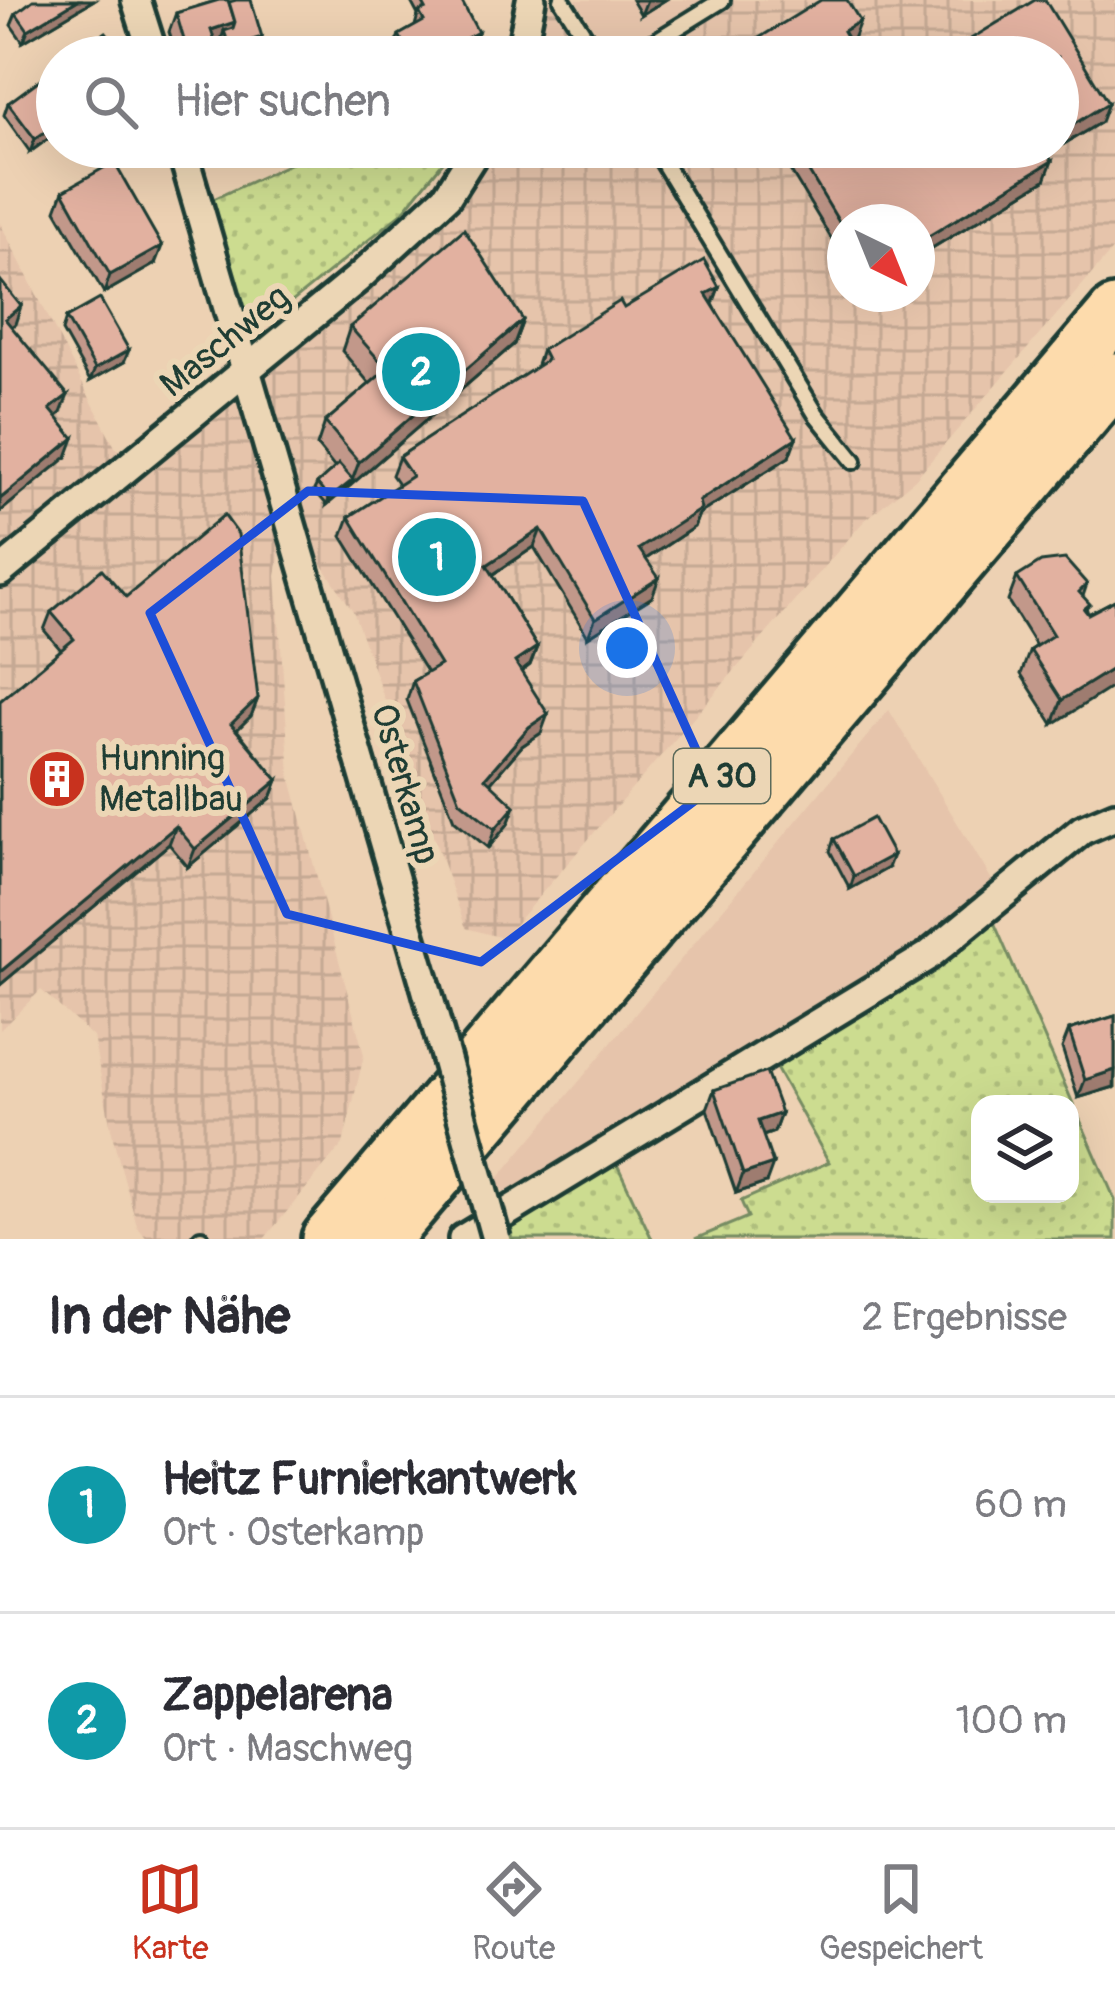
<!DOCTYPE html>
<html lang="de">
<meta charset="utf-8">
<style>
:root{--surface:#fff;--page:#f2f2f3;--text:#2b2b33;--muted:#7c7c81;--line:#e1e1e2;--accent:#c8321e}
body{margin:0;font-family:Pangolin,sans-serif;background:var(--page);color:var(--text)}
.controls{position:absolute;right:36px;bottom:36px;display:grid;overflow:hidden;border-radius:24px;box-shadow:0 12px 48px #0002}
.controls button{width:108px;height:108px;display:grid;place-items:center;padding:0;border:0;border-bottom:3px solid var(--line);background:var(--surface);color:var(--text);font:60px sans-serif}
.compass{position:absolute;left:827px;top:204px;width:108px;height:108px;border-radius:50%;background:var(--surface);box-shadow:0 12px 48px #0002;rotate:137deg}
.you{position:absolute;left:627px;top:648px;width:42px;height:42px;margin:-30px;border:9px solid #fff;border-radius:50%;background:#1a73e8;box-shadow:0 0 0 18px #1a73e833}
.badge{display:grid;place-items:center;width:78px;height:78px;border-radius:50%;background:var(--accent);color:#fff;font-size:39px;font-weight:700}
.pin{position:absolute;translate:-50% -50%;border:6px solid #fff;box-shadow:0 3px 12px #0006}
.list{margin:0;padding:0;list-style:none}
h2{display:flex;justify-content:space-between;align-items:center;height:156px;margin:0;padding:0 48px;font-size:51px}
h2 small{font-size:39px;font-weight:400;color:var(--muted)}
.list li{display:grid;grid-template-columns:78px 1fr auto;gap:36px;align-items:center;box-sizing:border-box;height:216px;padding:0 48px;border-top:3px solid var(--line)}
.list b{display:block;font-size:45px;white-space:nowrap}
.list p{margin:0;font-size:39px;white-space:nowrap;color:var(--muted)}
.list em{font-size:39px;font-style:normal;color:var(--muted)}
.icon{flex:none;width:66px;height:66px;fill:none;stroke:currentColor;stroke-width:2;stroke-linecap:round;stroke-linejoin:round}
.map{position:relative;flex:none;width:1115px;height:1239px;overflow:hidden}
.search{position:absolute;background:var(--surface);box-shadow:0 12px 48px #0002;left:36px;right:36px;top:36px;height:132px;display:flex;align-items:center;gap:30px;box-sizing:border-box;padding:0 42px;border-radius:66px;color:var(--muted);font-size:45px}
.sheet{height:588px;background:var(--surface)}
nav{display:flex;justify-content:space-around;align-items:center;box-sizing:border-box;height:168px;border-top:3px solid var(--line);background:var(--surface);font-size:33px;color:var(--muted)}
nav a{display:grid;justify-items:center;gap:6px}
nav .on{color:var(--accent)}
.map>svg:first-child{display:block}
.built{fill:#e6c4ab}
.industrial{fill:url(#industrial-grid);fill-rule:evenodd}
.grass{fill:url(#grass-dots);stroke:#768c62;stroke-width:3;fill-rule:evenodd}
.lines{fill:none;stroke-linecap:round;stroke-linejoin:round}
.lane-casing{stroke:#1f3d34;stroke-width:22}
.street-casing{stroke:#1f3d34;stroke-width:36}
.highway-casing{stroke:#1f3d34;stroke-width:60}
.lane{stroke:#ecd6b5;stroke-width:14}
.street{stroke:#ecd6b5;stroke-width:27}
.highway{stroke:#fddbac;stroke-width:51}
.street-bridge-casing{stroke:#1f3d34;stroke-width:36;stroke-linecap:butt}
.street-bridge{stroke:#ecd6b5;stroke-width:27}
.wall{fill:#c2988a;stroke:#1f3d34;stroke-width:3}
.shaded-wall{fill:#9e7c70;stroke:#1f3d34;stroke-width:3}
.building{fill:#e2b1a0;stroke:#1f3d34;stroke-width:3}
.marked{fill:none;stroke:#1d4ed8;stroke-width:9;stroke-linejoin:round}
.labels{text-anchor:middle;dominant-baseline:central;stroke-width:12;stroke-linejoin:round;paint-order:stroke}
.shield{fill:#ecd6b5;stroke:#5c6b5b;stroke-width:3}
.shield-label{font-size:33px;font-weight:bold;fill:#1f3d34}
.street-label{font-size:36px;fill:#1f3d34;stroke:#ecd6b5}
.poi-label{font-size:36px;fill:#1f3d34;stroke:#ecd6b5;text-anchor:start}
</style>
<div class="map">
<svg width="1115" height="1239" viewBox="0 0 1115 1239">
<defs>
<pattern id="industrial-grid" width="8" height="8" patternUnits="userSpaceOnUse" patternTransform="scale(3)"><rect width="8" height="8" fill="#e6c4ab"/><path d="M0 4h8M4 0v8" fill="none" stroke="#c5a994"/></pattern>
<pattern id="grass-dots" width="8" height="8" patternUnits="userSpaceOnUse" patternTransform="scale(3)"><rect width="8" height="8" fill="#ccdc90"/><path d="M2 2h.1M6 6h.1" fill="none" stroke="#afbe7d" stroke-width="1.8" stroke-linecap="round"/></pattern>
</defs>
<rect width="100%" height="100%" fill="#edd1b3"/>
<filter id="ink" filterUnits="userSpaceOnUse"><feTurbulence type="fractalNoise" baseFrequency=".00833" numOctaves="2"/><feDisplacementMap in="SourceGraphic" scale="24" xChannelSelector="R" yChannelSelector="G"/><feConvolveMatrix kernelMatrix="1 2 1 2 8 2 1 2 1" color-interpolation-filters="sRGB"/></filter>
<g filter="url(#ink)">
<g class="built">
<path d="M576,0H718L623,57H611Z"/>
<path d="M889,710L998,890L917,949L508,1197L496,1181Z"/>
</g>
<g class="industrial">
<path d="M531,0H562L598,57H520Z"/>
<path d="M718,0H1115V247L915,479L864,521L503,938L466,928L353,611L287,511L276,576L290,775L364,1055L343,1144L264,1239H147L137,1226L113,1138L93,1037L41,990L0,1030V223L115,447L135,461L357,279L478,147H1058V57H629ZM845,222H917V294H845Z"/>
</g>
<g class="grass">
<path d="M326,147H455L402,213L245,340L207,202Z"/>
<path d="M993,920L1115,1200V1239H695L748,1217L741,1201L829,1162L772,1061ZM980,1104H1070V1194H980Z"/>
<path d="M614,1158L652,1239H512L506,1219Z"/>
</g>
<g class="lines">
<g class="lane-casing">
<g id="lane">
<path d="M562,0L598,57"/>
<path d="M630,57L722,0"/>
<path d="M654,147L816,414L854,461"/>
<path d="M200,1239L201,1238"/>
</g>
</g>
<g class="street-casing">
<g id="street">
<path d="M136,0L154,57"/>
<path d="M520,57L531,0"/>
<path d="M181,147L425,984"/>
<path d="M0,572L357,279L447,196L478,147"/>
<path d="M463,1239L928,956L1082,830L1115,816"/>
</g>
</g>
<g class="highway-casing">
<g id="highway">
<path d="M328,1239L1115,313"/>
<path d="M383,1239L1115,379"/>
</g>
</g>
<use href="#lane" class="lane"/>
<use href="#street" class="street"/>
<use href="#highway" class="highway"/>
<g class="street-bridge-casing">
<path id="street-bridge" d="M425,984L496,1239"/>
</g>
<use href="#street-bridge" class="street-bridge"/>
</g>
<g class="wall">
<path d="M94,0L23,42L11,25L16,13Z"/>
<path d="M219,0L258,49L233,57H224L220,43L216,44L220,57H177L169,32L176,13Z"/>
<path d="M410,0H461L473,44L449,57H399L394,47L399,35L415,26L418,15Z"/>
<path d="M632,0H665L641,15Z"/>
<path d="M8,103L57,123L52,136L30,152L4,115Z"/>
<path d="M1101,122L1047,154L1045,180L917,257V222H845V261L776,147H1058Z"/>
<path d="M63,191L155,264L104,293L56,210Z"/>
<path d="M719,287L713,304L789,457L699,514L694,527L646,559L652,597L588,637L534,547L493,575L537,647L530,665L521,672L541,733L522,746L490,783L515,806L508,824L488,848L454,820L407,700L413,681L427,673L342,536L349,517L399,485L392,475L399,457L536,368L542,350L624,308Z"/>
<path d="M66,318L124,362L90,381L62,331Z"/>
<path d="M523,320L514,344L327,505L314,490L317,484L335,468L317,446L325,422L370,384L342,351L350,327Z"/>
<path d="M1017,577L1087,584L1083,596L1088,614L1115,600L1053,724L1021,674L1030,650L1036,646L1008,601Z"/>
<path d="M126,597L258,698L251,716L237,730L278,780L271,798L188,867L169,844L0,985V701L61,650L44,630L51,612Z"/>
<path d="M834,839L888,868L850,889L830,851Z"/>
<path d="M1115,1016V1089L1114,1087L1078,1098L1062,1048L1069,1030Z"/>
<path d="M714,1090L781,1113L774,1132L763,1136L766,1183L736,1193L707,1109Z"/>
</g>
<g class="shaded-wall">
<path d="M78,0H94L23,42L28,30Z"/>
<path d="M647,0H665L641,15Z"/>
<path d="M860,21L853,39L836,50L843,31Z"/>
<path d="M235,22L228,41L224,31L220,43L205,48L211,30Z"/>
<path d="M478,32L473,44L449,57H438L440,52Z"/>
<path d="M262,37L258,49L233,57H226L230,47Z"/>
<path d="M1108,103L1101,122L1034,162L1040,147H1058V134Z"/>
<path d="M57,123L52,136L30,152L35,139Z"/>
<path d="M214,147H242L210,158Z"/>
<path d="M1052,161L1045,180L917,257V243Z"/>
<path d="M162,246L155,264L104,293L110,275Z"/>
<path d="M719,287L712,305L706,294Z"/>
<path d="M21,306L15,324L0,336L5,319Z"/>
<path d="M523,320L514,344L350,486L359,462Z"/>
<path d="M129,350L124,362L90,381L95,369Z"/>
<path d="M68,395L61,413L43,428L50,409Z"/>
<path d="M74,438L67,457L0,512V499Z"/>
<path d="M796,438L789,457L699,514L694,527L632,568L639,549L699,501Z"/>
<path d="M353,480L350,486L327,505L329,499Z"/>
<path d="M541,529L534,547L480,583L487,565Z"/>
<path d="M659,578L652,597L588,637L595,619Z"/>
<path d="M537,647L530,665L509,681L515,662Z"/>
<path d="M1115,667V685L1053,724L1062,700Z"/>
<path d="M258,698L251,716L224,742L231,724Z"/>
<path d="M548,714L541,733L522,746L478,797L485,778L529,727Z"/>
<path d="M278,780L271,798L188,867L195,849Z"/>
<path d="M515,806L508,824L488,848L495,829Z"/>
<path d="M176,826L169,844L0,985V972Z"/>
<path d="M893,855L888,868L850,889L854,876Z"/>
<path d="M1115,1070L1114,1087L1078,1098L1085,1080Z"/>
<path d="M781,1113L774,1132L751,1140L758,1121Z"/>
<path d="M773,1164L766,1183L736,1193L743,1174Z"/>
</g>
<g class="building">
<path d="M33,0H78L28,30L16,13Z"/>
<path d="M219,0H228L235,22L211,30L220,57H189L176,13Z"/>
<path d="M236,0H251L262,37L230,47L224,31L233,28L235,22L229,2Z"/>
<path d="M421,0H461L478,32L440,52L443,57H411L399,35L424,21L419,12L426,9Z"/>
<path d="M821,0H847L860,21L843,31L858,57H739L736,52Z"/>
<path d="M1035,0H1045L1108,103L1058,134V57H941Z"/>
<path d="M106,32L125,57H71Z"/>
<path d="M57,67V113L53,117L57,123L35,139L8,103Z"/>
<path d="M794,147H1043L1052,161L917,243V222H845V232Z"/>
<path d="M114,162L162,246L110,275L63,191Z"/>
<path d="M464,229L523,320L359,462L325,422L387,369L350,327Z"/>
<path d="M704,260L719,287L706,294L796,438L699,501L701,509L639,549L659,578L595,619L541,529L487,565L537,647L515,662L548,714L529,727L485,778L515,806L495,829L460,801L413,681L440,665L349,517L412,476L399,457L547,360L542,350L620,301L624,308Z"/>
<path d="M0,280L21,306L5,319L68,395L50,409L74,438L0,499Z"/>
<path d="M100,299L129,350L95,369L66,318Z"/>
<path d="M339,464L353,480L329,499L317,484Z"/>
<path d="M224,515L238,534L258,698L231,724L278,780L195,849L176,826L0,972V701L74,639L51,612L102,569L126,597Z"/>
<path d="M1065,559L1087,584L1079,592L1090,604L1084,609L1088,614L1115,600V667L1062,700L1030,650L1053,635L1017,577L1041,562Z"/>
<path d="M873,818L893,855L854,876L834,839Z"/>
<path d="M1115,1016V1070L1085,1080L1069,1030Z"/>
<path d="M766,1072L781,1113L758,1121L773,1164L743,1174L714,1090Z"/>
</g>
</g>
<path class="marked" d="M308,491L583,501L713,787L481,962L287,914L150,613Z"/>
<defs>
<g id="building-disc" transform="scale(3)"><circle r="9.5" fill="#c8321e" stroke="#ecd6b5"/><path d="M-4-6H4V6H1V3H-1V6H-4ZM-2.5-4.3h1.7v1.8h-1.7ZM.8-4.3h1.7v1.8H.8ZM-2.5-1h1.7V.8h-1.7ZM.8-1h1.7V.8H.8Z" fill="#fff"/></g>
</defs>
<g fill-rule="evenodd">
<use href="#building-disc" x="57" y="779"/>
</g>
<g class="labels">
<rect class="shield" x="674" y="749" width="96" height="54" rx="9"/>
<g class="shield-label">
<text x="722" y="776">A 30</text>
</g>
<g class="street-label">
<text transform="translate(225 341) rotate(-39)">Maschweg</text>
<text transform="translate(405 784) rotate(74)">Osterkamp</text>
</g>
<g class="poi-label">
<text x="99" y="758">Hunning<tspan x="99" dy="41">Metallbau</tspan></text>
</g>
</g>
</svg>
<div class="controls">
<button><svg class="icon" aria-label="layers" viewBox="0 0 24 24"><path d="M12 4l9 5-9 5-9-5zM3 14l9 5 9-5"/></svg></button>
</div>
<svg class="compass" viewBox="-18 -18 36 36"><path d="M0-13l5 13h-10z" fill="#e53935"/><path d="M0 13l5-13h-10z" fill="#7c7c81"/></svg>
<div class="you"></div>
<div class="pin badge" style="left:437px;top:557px;background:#0f9aa8">1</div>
<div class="pin badge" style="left:421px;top:372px;background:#0f9aa8">2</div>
<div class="search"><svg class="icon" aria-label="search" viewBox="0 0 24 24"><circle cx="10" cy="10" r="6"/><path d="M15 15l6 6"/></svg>Hier suchen</div>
</div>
<section class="sheet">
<h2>In der Nähe<small>2 Ergebnisse</small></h2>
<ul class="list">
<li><span class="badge" style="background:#0f9aa8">1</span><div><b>Heitz Furnierkantwerk</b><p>Ort · Osterkamp</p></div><em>60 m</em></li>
<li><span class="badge" style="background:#0f9aa8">2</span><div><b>Zappelarena</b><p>Ort · Maschweg</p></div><em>100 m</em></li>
</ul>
</section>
<nav>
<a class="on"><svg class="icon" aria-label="map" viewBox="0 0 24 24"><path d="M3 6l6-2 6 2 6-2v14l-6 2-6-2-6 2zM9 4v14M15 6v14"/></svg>Karte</a>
<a><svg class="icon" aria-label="directions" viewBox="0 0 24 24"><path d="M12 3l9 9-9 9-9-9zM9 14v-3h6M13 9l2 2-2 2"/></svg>Route</a>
<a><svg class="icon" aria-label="saved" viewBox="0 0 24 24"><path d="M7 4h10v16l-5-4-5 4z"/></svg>Gespeichert</a>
</nav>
